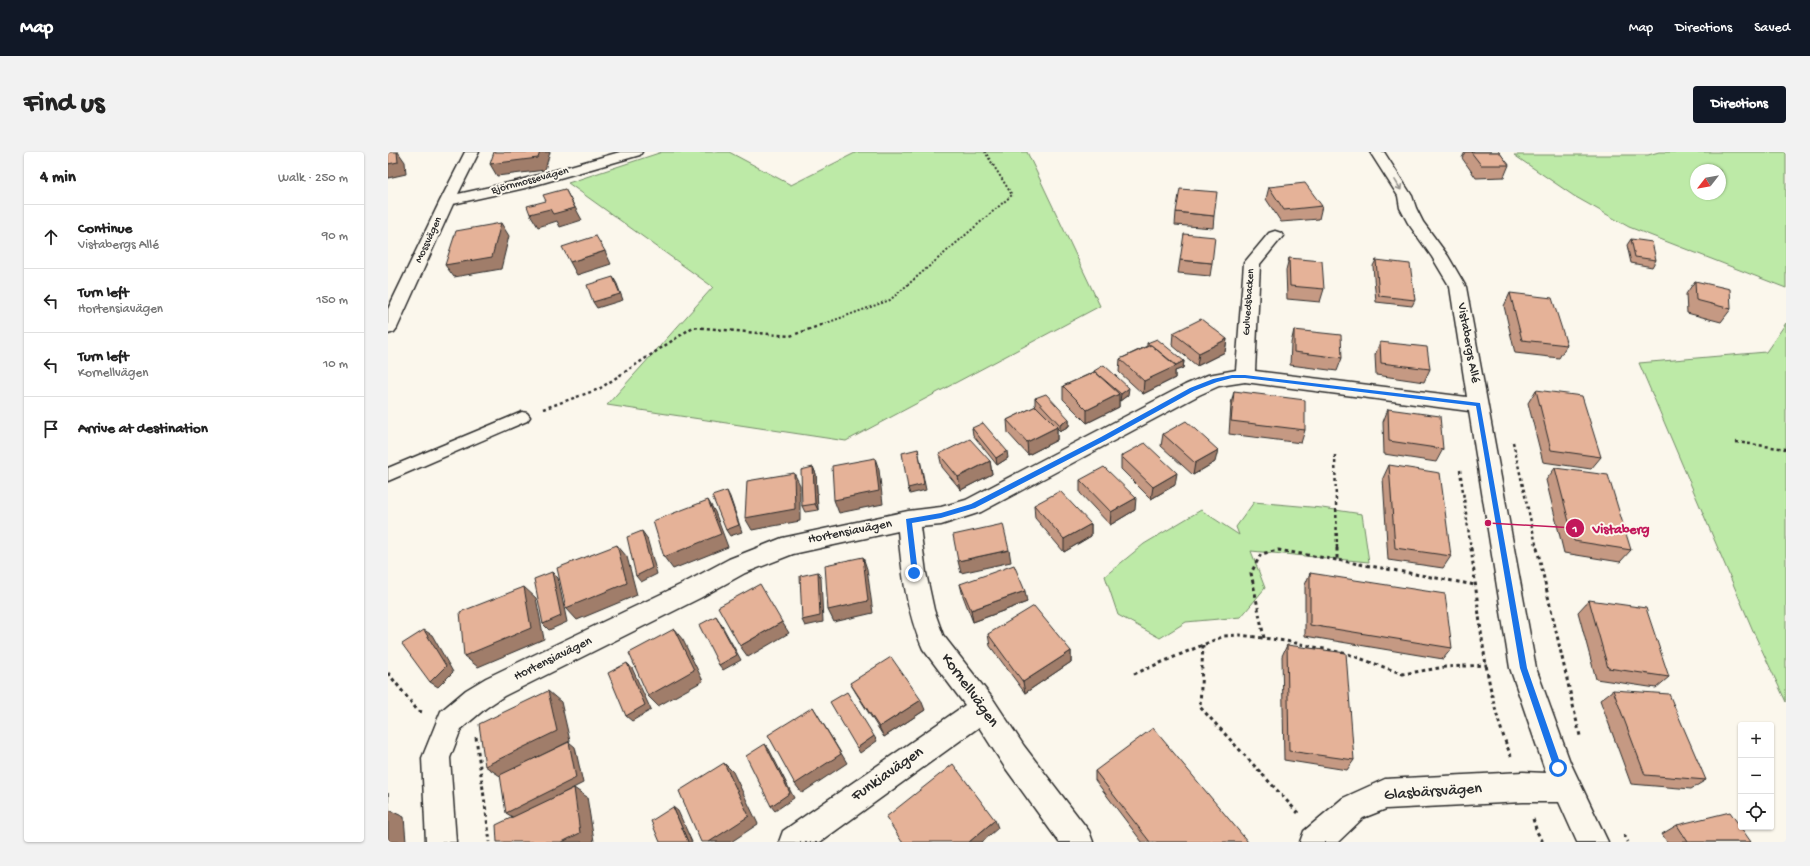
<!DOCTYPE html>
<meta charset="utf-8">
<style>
:root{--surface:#fff;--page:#f2f2f2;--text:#222;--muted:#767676;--line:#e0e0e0;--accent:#111827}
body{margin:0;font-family:"Gochi Hand",sans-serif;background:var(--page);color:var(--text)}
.controls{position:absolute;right:12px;bottom:12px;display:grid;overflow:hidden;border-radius:4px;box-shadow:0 1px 3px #0004}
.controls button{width:36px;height:36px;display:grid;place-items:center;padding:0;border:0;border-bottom:1px solid var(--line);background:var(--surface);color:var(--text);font:20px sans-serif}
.compass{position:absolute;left:1302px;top:12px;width:36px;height:36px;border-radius:50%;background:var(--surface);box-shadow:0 1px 3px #0004;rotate:239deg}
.stop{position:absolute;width:12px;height:12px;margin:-9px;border:3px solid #1a73e8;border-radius:50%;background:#fff}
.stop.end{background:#1a73e8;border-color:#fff;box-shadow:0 1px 4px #0008}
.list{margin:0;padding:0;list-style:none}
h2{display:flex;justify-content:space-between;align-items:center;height:52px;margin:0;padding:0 16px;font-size:17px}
h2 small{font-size:13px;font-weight:400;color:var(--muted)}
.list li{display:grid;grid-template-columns:26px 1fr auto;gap:12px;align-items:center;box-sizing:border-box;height:64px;padding:0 16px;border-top:1px solid var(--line)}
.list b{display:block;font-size:15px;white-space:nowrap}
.list p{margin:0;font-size:13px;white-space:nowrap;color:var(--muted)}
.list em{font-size:13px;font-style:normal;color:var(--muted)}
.icon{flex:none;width:22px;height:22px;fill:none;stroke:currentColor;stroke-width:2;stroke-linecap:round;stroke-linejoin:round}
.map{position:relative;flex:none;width:1398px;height:690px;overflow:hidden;border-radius:4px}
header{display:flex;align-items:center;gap:24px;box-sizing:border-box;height:56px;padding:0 20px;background:var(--accent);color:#fff}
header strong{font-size:19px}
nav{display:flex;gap:22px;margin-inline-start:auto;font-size:14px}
.intro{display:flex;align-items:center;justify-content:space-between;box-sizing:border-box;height:96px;padding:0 24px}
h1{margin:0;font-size:28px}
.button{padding:10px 18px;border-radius:4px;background:var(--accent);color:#fff;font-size:14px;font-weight:700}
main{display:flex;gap:24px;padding:0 24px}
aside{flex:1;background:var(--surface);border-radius:4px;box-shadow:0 1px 3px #0004}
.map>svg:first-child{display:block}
.green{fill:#bdeaa7;stroke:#748a69;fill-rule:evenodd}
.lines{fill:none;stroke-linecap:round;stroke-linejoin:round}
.service-casing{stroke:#2b2b2b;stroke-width:3}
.minor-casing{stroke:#2b2b2b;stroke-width:3}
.path-far2{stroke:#2b2b2b;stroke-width:2;stroke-dasharray:2 2;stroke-linecap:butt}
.path-far1{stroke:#2b2b2b;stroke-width:2.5;stroke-dasharray:3 3;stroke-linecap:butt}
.path{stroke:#2b2b2b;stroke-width:3;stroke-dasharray:3.5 3.5;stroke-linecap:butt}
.service{fill:#fbf7ec;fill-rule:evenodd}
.minor{fill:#fbf7ec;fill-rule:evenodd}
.wall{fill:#c59983;stroke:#2b2b2b}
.shaded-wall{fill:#a07d6a;stroke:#2b2b2b}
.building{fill:#e5b298;stroke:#2b2b2b}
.oneway{stroke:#93918c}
.route{fill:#1a73e8}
.labels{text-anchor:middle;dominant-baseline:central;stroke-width:4;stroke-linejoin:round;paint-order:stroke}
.far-street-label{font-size:11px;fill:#2b2b2b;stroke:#fbf7ec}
.street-label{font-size:13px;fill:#2b2b2b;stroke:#fbf7ec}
.near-street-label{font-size:16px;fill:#2b2b2b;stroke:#fbf7ec}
.leader{fill:none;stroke:#c2185b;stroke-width:1.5}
.callout-dot{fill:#c2185b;stroke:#fbf7ec;stroke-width:1.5}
.mark-label{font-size:12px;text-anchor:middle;font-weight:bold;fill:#fff}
.callout-label{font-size:14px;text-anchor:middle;font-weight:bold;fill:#c2185b;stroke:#fbf7ec;stroke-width:4;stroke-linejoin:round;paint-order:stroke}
</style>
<header>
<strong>Map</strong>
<nav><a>Map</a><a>Directions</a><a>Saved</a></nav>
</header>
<div class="intro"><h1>Find us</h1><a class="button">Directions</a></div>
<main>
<aside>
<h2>4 min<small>Walk · 250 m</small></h2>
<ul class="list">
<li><svg class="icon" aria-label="ahead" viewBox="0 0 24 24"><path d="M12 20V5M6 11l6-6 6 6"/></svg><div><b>Continue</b><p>Vistabergs Allé</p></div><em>90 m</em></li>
<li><svg class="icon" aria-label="left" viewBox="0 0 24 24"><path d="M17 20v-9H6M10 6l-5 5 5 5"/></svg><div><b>Turn left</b><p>Hortensiavägen</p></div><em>150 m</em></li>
<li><svg class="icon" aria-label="left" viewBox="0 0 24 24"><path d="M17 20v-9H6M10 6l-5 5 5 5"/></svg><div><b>Turn left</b><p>Kornellvägen</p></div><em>10 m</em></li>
<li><svg class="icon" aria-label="arrive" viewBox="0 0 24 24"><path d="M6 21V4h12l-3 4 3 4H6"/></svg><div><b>Arrive at destination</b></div></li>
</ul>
</aside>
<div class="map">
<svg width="1398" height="690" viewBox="0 0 1398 690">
<rect width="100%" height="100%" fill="#fbf7ec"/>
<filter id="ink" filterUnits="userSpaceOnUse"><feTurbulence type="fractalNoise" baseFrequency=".025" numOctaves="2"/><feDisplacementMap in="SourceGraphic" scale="8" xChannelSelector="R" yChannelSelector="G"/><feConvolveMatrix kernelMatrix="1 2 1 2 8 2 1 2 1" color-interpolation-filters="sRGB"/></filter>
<g filter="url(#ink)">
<g class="green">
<path d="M274,0H341L403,33L469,0H639L712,154L458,289L219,253L325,135L180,31Z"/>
<path d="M1271,0H1398V136L1241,75L1186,44L1126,3H1260ZM1308,18H1332V42H1308Z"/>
<path d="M1398,171V550L1366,481L1251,211L1378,200Z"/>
<path d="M866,350L934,356L974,362L981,410L863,399L877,436L853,465L798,470L772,486L730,463L717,424L756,392L813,358L851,383L848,375Z"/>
</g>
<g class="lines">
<g class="service-casing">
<path id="service" d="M134,260L139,261L142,265L139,269L0,329V316Z"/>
</g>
<g class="minor-casing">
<g id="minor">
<path d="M77,0H91L70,42L129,29L232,0H254L252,3L137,36L65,52L9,176L6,180L0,182V157L52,49Z"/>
<path d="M982,0H996L1024,44L1028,56L1035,70L1060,104L1078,135L1148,516L1182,610L1220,690H1189L1171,650H1135L998,657L975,666L950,690H912L916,679L955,646L997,627L1135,620L1158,621L1122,516L1081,259L857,230L831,234L811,243L593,360L553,373L532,375L538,421L546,458L555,483L605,547L636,594L701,679L705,690H671L616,614L591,575L432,690H391L395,679L577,553L535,497C518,460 514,419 510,379L405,402L357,421L312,446L116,544L98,556L73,577L62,606L68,690H38L34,606L53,559L78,538L98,526L294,432L341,407L394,386L520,359L553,355L578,348L797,233L820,223L848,218L856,111L881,81L887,79L893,81L895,84L872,112L867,219L1079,245L1062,135L1044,105L1020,71L1012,56L1010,44Z"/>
</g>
</g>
<path class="path-far2" d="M433,173L502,148L624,43L597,0"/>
<g class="path-far1">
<path d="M155,257L211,237L305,175L402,184L436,172"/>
<path d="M1125,290L1149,397"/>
<path d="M1348,290L1398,297"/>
<path d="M947,303L949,397"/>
<path d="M1072,318L1083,397"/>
</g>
<g class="path">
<path d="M949,396V408L1087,433"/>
<path d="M1083,396C1092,465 1096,540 1123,604"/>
<path d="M1149,396L1192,584"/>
<path d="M876,486L863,421L873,402L890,398L949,408"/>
<path d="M815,493L812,555L911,662"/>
<path d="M0,521L30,559L35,560"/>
<path d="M746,522L836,484L852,483L898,489L960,502L1015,522L1057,515L1099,513"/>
<path d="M88,585L102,690"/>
<path d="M1145,667L1149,680L1155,690"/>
<path d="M1236,683L1240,690"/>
</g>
<use href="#service" class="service"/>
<use href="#minor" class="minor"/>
</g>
<g class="wall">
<path d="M1077,0H1111L1121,13L1116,25L1088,26L1074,6Z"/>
<path d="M881,35L934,54L931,67L893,70L878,47Z"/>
<path d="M788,60L826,64L825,76L787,73Z"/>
<path d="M1243,87L1268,108L1264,115L1243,111L1239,93Z"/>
<path d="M901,106L936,137L932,150L899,147L898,118Z"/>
<path d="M792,108L824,111L822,124L790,121Z"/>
<path d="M988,108L1027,148L1024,154L988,150L985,114Z"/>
<path d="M1307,129L1343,157L1333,170L1299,161L1298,142Z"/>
<path d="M1122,141L1179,193L1171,206L1127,201L1116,154Z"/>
<path d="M906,178L954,206L949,219L902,213L903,191Z"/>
<path d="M785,181L839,187L837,200L809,214L784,193Z"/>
<path d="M992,190L1042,217L1036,230L988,223L987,203Z"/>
<path d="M759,191L796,209L795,216L787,219V226L755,242L731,220L732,207L759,194Z"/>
<path d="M706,219L740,243L732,249L731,248V255L699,271L675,247V234L706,220Z"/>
<path d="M1148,238L1213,305L1203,317L1155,310L1140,251Z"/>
<path d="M846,239L917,278L913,291L841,282L843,252Z"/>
<path d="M647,246L681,267V274L672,279L669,276V288L640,303L620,281L619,268L648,254L647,253Z"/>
<path d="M1000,257L1055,297L1048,310L996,302L995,270Z"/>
<path d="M584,276L620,306L609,313L585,283Z"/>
<path d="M775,282L827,310L805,323L773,294Z"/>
<path d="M551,302L602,309L604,322L573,338L554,315Z"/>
<path d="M733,304L787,333L763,347L733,317Z"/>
<path d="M1001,313L1063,404L1055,416L1000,408L995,326Z"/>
<path d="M425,315L428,322L430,358L417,360L414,354Z"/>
<path d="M1167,316L1243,398L1232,410L1176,401L1158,328Z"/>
<path d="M692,328L747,358L722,373L692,341Z"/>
<path d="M646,353L703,372V384L676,400L647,366Z"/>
<path d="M922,421L1064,496L1055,507L917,484V433Z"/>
<path d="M572,432L639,450L585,470L575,444Z"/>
<path d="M1201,448L1281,525L1268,536L1208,527L1190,460Z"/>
<path d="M600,482L683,499V510L637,541L602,494Z"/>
<path d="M899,493L966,608L959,618L896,608L894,504Z"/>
<path d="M462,531L537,558L496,585L468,541Z"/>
<path d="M1225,538L1318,628L1303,637L1243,632L1212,548Z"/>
<path d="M707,619L860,690H754L707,628Z"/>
<path d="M1289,673L1363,690H1279L1274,682Z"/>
</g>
<g class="shaded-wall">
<path d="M9,0H10L17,10L18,22L0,26V12Z"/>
<path d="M152,0H162L157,18L109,24L102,12Z"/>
<path d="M177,37L194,68L172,75L169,69L150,75L142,62Z"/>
<path d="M113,71L121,84L113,117L66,125L57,113Z"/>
<path d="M217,99L223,112L189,123L182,110Z"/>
<path d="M225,125L229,132L235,148L209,156L205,150Z"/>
<path d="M839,187L837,200L809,214L811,201Z"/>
<path d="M796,209L795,216L787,219V226L755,242L756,229Z"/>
<path d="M741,236L740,243L732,249L733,242Z"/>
<path d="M731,242V255L699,271V258Z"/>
<path d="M681,267V274L672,279V273Z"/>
<path d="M669,275V288L640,303L639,290Z"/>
<path d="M530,297L538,338L522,342L520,336Z"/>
<path d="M830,298L827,310L805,323L807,311Z"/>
<path d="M619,299L620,306L609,313L608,306Z"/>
<path d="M487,306L491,318L495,352L451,361L446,348Z"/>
<path d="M602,309L604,322L573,338L570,325Z"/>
<path d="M425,315L428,322L430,358L427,352Z"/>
<path d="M406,321L412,333V369L364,378L357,366Z"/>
<path d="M789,321L787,333L763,347L765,335Z"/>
<path d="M339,339L342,345L354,380L342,384L338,378Z"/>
<path d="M748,346L747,358L722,373L723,360Z"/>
<path d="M320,348L327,360L340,395L285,417L276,405Z"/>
<path d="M703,372V384L676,400V387Z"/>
<path d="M254,379L259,386L269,422L253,430L248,424Z"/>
<path d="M229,393L239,405L249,443L189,468L178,456Z"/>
<path d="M621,398L623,410L573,421L570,409Z"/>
<path d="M475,405L479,417L485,461L446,470L440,458Z"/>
<path d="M164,420L170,426L179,470L161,478L155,472Z"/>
<path d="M430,420L433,426L435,470L417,474L414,468Z"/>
<path d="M136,435L148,446L156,487L90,515L76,504Z"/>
<path d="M637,439L639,450L585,470L583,458Z"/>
<path d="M328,464L332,470L353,508L335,518L331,513Z"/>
<path d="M394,470L401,481L360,505L352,494Z"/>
<path d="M286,477L295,488L315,529L270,554L260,544Z"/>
<path d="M36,478L44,483L65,520L50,535L42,530Z"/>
<path d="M683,499V510L637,541L635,530Z"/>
<path d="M239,511L244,516L263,558L244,569L238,564Z"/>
<path d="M160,539L173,550L182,589L112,624L97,614Z"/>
<path d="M533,548L537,558L496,585L491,575Z"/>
<path d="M425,555L459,611L414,641L407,632Z"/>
<path d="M486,584L489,589L472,601L469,596Z"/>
<path d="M181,590L187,595L195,631L126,666L118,661Z"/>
<path d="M377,592L381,597L406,646L387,659L383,654Z"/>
<path d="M336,611L345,620L370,672L343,690H321Z"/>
<path d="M186,636L199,645L206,689L204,690H174Z"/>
<path d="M0,641L1,658L16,665L18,690H0Z"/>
<path d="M285,655L290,659L304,690H300Z"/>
<path d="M607,668L610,676L594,690H581Z"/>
</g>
<g class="building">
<path d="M0,0H9L10,10L0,12Z"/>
<path d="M106,0H152L150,6L102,12Z"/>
<path d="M1083,0H1111L1121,13H1093Z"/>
<path d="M917,31L934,54L896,58L881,35Z"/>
<path d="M177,37L187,56L165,62L162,57L142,62L139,54L158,49L155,43Z"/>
<path d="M792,37L829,40L826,64L788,60Z"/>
<path d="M113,71L104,105L57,113L68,79Z"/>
<path d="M796,82L827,85L824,111L792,108Z"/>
<path d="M208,84L217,99L182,110L174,95Z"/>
<path d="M1243,87L1264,90L1268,108L1247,105Z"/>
<path d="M901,106L934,109L936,137L902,134Z"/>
<path d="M988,108L1022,112L1027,148L991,144Z"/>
<path d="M225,125L232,142L205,150L199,133Z"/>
<path d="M1307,129L1342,137L1343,157L1308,148Z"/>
<path d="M1122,141L1164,146L1179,193L1134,188Z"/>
<path d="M813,167L839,187L811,201L785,181Z"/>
<path d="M906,178L953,183L954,206L906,200Z"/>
<path d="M769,187L796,209L788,213L763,193H762L759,191Z"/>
<path d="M992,190L1039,195L1042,217L993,211Z"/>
<path d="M763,193L788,214L756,229L732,207Z"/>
<path d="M716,213L741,236L733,242L706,219Z"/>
<path d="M707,220L731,242L699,258L675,234Z"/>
<path d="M1148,238L1194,244L1213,305L1163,298Z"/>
<path d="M846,239L917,248V278L843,269Z"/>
<path d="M658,242L681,267L672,273L647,246Z"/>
<path d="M648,254L669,275L639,290L619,268Z"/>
<path d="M1000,257L1052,264L1055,297L1001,289Z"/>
<path d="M798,269L830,298L807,311L775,282Z"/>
<path d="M595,271L619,299L608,306L584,276Z"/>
<path d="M582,287L602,309L570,325L551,302Z"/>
<path d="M757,291L789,321L765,335L733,304Z"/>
<path d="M530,297L536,332L520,336L514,301Z"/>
<path d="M487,306L491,339L446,348L444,314Z"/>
<path d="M1001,313L1052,321L1063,404L1007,396Z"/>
<path d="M425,315L427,352L414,354L413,318Z"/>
<path d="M716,315L748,346L723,360L692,328Z"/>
<path d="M1167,316L1220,323L1243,398L1186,389Z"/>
<path d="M406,321L407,357L357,366L359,329Z"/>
<path d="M339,339L351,373L338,378L324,344Z"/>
<path d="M672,339L703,372L676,387L646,353Z"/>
<path d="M320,348L333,382L276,405L265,369Z"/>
<path d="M615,372L621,398L570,409L565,383Z"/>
<path d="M254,379L264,416L248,424L239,385Z"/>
<path d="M229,393L239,431L178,456L169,416Z"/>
<path d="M475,405L480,449L440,458L437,413Z"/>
<path d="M626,413L637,439L583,458L572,432Z"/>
<path d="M164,420L173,464L155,472L146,427Z"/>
<path d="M430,420L432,464L414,468L412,424Z"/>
<path d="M922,421L1057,442L1064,496L922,473Z"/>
<path d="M372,432L394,470L352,494L330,455Z"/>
<path d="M136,435L143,476L76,504L72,460Z"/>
<path d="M1201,448L1258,456L1281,525L1220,516Z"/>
<path d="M646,454L683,499L635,530L600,482Z"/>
<path d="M328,464L349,503L331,513L311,473Z"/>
<path d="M286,477L306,518L260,544L241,501Z"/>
<path d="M36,478L58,514L42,530L14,492Z"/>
<path d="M899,493L958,501L966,608L901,599Z"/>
<path d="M503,505L533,548L491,575L462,531Z"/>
<path d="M239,511L257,553L238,564L220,521Z"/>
<path d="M1225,538L1281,542L1318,628L1257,623Z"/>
<path d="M160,539L169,579L97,614L91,572Z"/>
<path d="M459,540L486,584L469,596L442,550Z"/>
<path d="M425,555L453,602L407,632L380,583Z"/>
<path d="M765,576L860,690H762L707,619Z"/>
<path d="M181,590L188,626L118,661L112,623Z"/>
<path d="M377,592L402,641L383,654L358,604Z"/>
<path d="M336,611L361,664L321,690H313L291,639Z"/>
<path d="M565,612L607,668L581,690H514L498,665Z"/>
<path d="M186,636L192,681L174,690H109L108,673Z"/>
<path d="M285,655L300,690H272L263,669Z"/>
<path d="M1342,660L1363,690H1300L1289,673Z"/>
</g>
<defs><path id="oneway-shaft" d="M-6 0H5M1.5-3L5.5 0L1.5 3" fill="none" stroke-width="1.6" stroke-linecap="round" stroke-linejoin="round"/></defs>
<use class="oneway" href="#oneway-shaft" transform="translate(1010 33) rotate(59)"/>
</g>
<path class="route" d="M844,223H857L1092,251L1139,516L1174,616L1173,619L1170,620L1166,616L1132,516L1088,254L857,226H844L829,230L806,239L718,288L587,356L553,366L524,371L530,421L526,424L524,423L518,367L553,361L583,352L713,285L802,236L825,227Z"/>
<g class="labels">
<g class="far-street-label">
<text transform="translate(142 29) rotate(-15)">Björnmossevägen</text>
<text transform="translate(41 88) rotate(-65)">Mossvägen</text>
<text transform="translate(861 150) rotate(-86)">Gulvedsbacken</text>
</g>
<g class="street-label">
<text transform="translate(1080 191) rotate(80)">Vistabergs Allé</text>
<text transform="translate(462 380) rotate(-11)">Hortensiavägen</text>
<text transform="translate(165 507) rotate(-26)">Hortensiavägen</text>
</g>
<g class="near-street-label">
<text transform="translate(581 539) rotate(54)">Kornellvägen</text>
<text transform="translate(500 623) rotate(-35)">Funkiavägen</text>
<text transform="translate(1045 641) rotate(-4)">Glasbärsvägen</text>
</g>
</g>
<path class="leader" d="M1100 371L1187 376"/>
<g class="callout-dot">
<circle cx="1100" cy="371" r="4"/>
<circle cx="1187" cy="376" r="10"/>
</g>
<g class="mark-label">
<text x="1187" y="380">1</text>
</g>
<g class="callout-label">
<text x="1233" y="381">Vistaberg</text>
</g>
</svg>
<div class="controls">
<button>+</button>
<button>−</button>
<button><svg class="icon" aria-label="locate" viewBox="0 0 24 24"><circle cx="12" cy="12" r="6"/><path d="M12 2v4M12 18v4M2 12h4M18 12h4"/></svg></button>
</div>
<svg class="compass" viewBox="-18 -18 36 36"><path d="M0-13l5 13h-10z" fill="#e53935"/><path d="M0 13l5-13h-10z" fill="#767676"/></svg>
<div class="stop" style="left:1170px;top:616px"></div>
<div class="stop end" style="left:526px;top:421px"></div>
</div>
</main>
